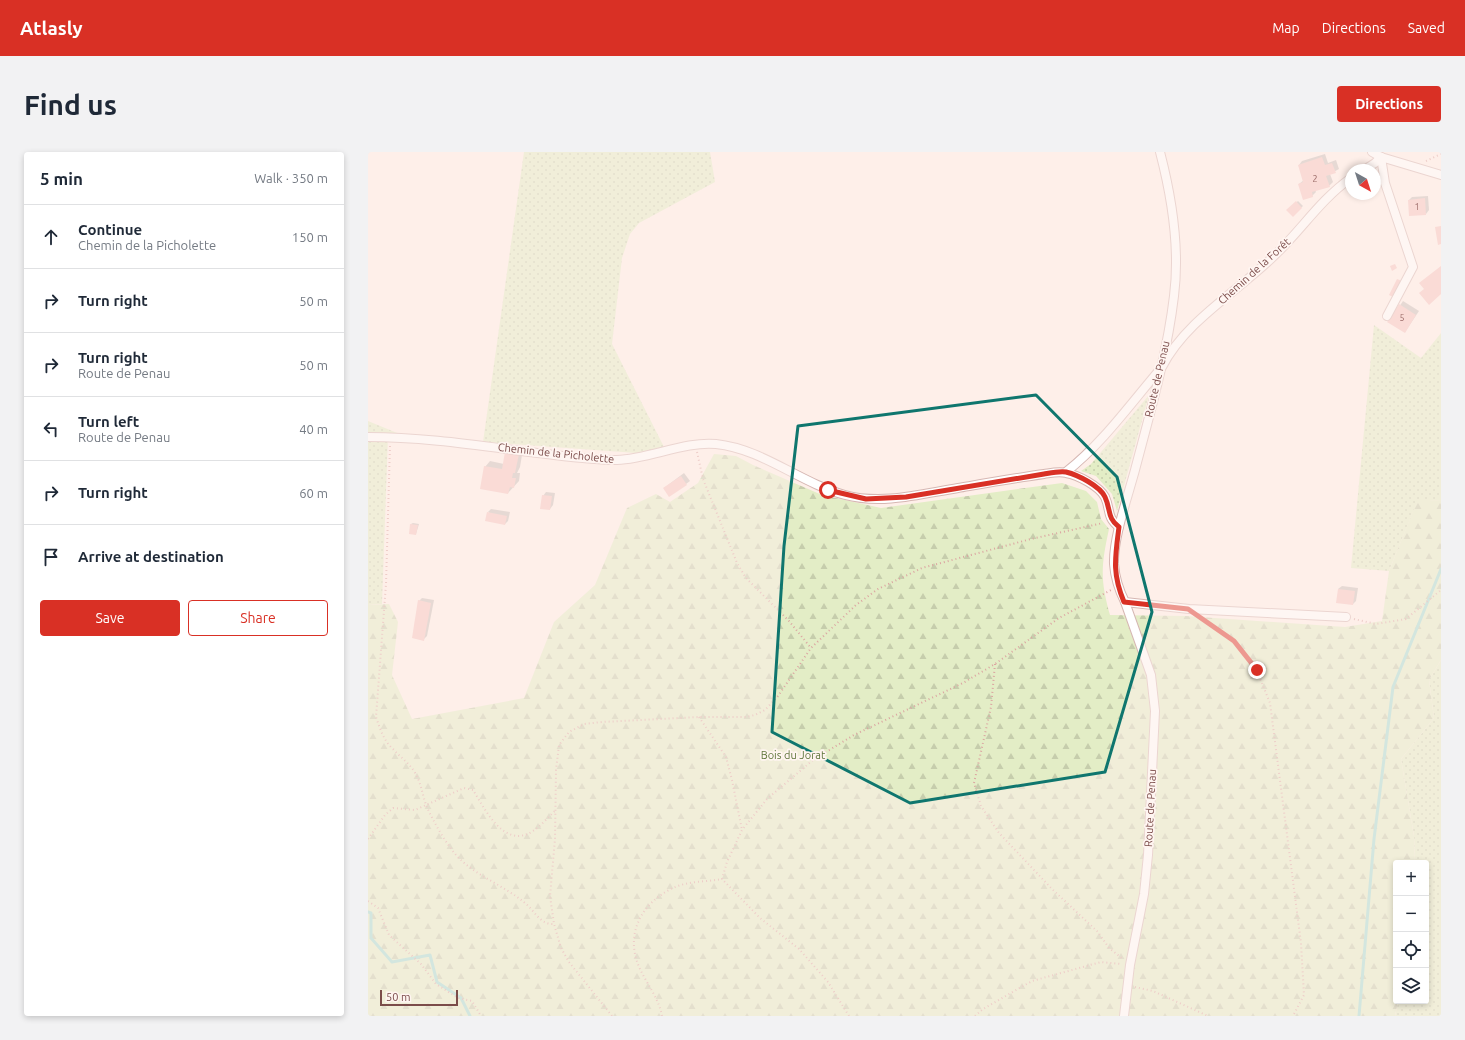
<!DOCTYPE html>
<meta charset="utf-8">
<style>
:root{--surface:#fff;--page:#f2f2f3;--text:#1f2937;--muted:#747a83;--line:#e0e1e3;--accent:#d93025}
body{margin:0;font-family:Ubuntu,sans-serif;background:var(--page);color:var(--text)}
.controls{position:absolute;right:12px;bottom:12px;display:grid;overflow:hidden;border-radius:4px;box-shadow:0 2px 6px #0003}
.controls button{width:36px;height:36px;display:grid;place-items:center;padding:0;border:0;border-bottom:1px solid var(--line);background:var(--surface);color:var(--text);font:20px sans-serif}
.compass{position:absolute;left:977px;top:12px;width:36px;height:36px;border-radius:50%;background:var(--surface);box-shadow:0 2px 6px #0003;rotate:141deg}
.scale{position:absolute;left:12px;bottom:10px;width:78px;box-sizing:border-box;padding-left:4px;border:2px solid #7b4c4a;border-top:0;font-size:11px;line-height:14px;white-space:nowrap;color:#7b4c4a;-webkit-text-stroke:3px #fff5f1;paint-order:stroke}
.stop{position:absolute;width:12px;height:12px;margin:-9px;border:3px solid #d93025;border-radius:50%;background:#fff}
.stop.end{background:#d93025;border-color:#fff;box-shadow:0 1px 4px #0008}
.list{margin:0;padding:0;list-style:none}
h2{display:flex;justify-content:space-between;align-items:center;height:52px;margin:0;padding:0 16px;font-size:17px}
h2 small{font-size:13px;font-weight:400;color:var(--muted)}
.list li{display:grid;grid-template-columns:26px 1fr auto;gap:12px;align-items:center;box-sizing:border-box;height:64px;padding:0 16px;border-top:1px solid var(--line)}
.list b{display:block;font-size:15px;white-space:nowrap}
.list p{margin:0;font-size:13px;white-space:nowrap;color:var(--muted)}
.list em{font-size:13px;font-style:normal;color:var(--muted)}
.actions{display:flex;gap:8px;padding:12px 16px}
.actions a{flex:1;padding:9px 0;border:1px solid var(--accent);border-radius:4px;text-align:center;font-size:14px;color:var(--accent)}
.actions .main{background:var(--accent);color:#fff}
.icon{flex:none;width:22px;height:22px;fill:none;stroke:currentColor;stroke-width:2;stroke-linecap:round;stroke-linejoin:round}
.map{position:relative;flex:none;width:1073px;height:864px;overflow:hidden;border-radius:4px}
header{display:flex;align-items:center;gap:24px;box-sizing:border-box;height:56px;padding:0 20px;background:var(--accent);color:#fff}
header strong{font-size:19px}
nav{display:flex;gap:22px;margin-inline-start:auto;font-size:14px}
.intro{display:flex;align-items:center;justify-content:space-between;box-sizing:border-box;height:96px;padding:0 24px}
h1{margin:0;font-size:28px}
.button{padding:10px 18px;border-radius:4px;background:var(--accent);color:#fff;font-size:14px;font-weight:700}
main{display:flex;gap:24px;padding:0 24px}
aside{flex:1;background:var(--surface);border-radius:4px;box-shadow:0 2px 6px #0003}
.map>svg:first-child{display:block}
.grass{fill:url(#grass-dots)}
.forest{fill:url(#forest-firs)}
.shadow{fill:#0003}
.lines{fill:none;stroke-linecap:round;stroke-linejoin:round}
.stream{stroke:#a1dcd2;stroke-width:3}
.building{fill:#f5c3bf}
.minor-casing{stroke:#d6b7b3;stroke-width:10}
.path{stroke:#dba5a1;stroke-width:2;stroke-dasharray:1 3;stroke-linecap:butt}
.minor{stroke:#fff;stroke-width:8}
.route{stroke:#d93025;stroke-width:5}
.marked{fill:none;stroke:#0f766e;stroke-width:3;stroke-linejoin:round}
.labels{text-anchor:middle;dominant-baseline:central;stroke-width:3.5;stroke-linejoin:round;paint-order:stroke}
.number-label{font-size:9px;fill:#9a6a67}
.street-label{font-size:11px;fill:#7b4c4a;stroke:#fff5f1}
.park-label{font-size:11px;fill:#5f753b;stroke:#fff5f1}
</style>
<header>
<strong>Atlasly</strong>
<nav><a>Map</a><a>Directions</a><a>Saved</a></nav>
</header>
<div class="intro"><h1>Find us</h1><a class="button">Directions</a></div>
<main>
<aside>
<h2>5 min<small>Walk · 350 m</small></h2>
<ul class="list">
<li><svg class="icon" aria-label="ahead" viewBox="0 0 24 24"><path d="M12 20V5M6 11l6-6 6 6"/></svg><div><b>Continue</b><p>Chemin de la Picholette</p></div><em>150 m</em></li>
<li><svg class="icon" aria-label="right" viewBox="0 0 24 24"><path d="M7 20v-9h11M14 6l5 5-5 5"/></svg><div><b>Turn right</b></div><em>50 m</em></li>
<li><svg class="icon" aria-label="right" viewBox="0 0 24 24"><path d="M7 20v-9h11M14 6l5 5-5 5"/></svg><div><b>Turn right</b><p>Route de Penau</p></div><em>50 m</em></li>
<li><svg class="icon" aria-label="left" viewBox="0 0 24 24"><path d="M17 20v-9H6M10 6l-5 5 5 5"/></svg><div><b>Turn left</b><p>Route de Penau</p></div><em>40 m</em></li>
<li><svg class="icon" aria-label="right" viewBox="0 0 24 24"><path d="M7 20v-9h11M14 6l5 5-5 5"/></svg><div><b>Turn right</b></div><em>60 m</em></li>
<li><svg class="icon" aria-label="arrive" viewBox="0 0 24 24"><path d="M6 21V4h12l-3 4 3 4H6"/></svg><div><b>Arrive at destination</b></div></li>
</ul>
<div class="actions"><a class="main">Save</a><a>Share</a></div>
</aside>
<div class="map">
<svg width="1073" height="864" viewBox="0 0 1073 864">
<defs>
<pattern id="grass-dots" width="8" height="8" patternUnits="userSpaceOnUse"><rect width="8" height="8" fill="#e3edc6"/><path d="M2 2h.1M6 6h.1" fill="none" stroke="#c6cdac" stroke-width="1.8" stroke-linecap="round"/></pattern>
<pattern id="forest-firs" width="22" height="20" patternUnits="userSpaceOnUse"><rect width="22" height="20" fill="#e3edc6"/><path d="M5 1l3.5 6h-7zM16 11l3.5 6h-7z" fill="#c6cdac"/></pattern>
</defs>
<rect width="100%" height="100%" fill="#feefe9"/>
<g class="grass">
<path d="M156,0H342L347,30L271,71L262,82L254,106L244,192L297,297L282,302L115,290Z"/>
<path d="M1006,173L1053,206L1073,181V348L1049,350L1021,419L983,416Z"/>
<path d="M781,243L749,359L744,342L728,324L713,319L723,312Z"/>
<path d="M0,269L34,283H20L14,452L0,453Z"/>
<path d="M1073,508V864H1027L1030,849H1058V711H1047L1046,684L1033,607L1066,566L1061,528Z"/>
</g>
<path class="forest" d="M346,302L368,304L385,313L454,343L513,356L694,331L718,339L729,350L733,367L741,377C733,414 732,427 742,463L818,464L977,475L1014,469L1021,419L1049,349L1073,348V508L1061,528L1066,566L1033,607L1046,684L1047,711H1028V849H1030L1027,864H0V453L21,452L30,470L24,523L44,567L156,546L186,470L227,433L259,356L288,342L302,350L330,331Z"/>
<g class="shadow">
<path d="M957,2L960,11L968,8L971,17L962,22L965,30L961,34L947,38L948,40L944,44L931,32L936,28L931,13L934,9Z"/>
<path d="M1060,44L1061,58L1058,62L1041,48L1044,45Z"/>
<path d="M930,49L935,54L925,63L920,58Z"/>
<path d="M1035,149L1051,159L1037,180L1021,170Z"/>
<path d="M155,297L152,315L149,321H152L151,329L140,341L117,315L122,309L136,312Z"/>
<path d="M316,321L322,329L318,332L296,336Z"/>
<path d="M178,340L187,341L185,353L182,357L175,344Z"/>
<path d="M123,357L142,360L140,369L137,372L120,360Z"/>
<path d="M45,371L51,372L48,382L43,372Z"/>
<path d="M974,434L990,436L988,449L985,452L970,437Z"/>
<path d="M54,446L66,448L59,484L56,487L51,449Z"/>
</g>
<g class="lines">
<g class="stream">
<path d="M0,760L3,761V786L24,810L62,803L69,830L93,846L102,864"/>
<path d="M991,864L1006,687L1025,535L1073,417"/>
</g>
</g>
<g class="building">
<path d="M954,5L957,13L964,11L968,21L958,24L962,35L944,40L945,45L935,48L930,32L935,30L930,13Z"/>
<path d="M1057,46L1058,63L1041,64L1040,48Z"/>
<path d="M928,49L934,56L925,65L918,58Z"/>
<path d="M1073,74V92L1070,93L1067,75Z"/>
<path d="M1027,112L1029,116L1024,119L1022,114Z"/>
<path d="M1073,114V142L1061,153L1051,141L1056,137L1051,131Z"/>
<path d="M1029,127L1034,129L1025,145L1021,143Z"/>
<path d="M1031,152L1048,163L1037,181L1019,170Z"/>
<path d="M137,300L151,302L147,321H145L144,326H148L146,336L142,335L140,342L112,337L116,314L134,317Z"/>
<path d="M313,324L319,333L301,345L295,336Z"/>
<path d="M174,343L184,344L182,358L172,357Z"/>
<path d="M119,360L139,364L137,373L117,369Z"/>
<path d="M42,372L50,373L48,383L41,382Z"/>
<path d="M970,437L987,439L985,453L968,451Z"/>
<path d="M50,448L63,451L56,489L44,486Z"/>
</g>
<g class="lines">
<g class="minor-casing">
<g id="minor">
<path d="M792,0C804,46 812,97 806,144C799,203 782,261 767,318C760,344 745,386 746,412C747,426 751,438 757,450L821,457L978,465"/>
<path d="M1004,0L1013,5L1073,23"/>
<path d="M1013,5L1017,31L1045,115L1019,164"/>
<path d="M996,18L1007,11L1013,5"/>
<path d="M0,285C57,285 113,294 169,301C196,304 222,308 249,308C281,307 317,289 348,292C395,297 432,331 477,343C514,353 553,342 590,336C619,331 647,326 676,322C683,321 691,319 698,321C710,323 731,334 737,345C743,358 738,365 751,375"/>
<path d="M698,320C735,291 763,251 794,215C818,168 872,138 908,102C934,77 953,47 983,26"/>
<path d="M756,864L762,813L776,742L780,703L787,559L783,523L757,450"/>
</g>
</g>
<g class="path">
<path d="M1058,9L1073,2"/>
<path d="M22,294L18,432L8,565C12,577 16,589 25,597C32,605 40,610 46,619C53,630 54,641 58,653C65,669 81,698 94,709C113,726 138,735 157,751C167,759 172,773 186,772"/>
<path d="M329,300L335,327L369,411L378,426L421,469L443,496"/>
<path d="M836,467L866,489L889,519L902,551L933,791L936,843L925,864"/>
<path d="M986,467L1008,472L1038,467L1073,438"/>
<path d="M627,512L623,555L606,631L613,654L631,681L684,737L730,780L741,796L755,807"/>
<path d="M331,565L358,605L364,628L374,678"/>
<path d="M0,687L17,663L25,656L47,658L96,636L105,638C117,657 136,698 165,679C173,674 181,664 188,658"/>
<path d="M0,749L10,756L21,783L53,812L68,832L90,846L104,849L113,864"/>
<path d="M767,835L785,839L840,864"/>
<path d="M244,864L201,810L193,796L186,772L182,744L187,687L188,618L191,593L201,580L216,572L234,570L331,565H378L387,563L397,558L410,544L443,496L488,453L510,437L554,416L663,387L735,371"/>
<path d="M294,864C291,847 279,832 272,817C256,783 273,751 305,736C319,729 338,730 354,727"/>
<path d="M481,864L460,830L431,797L392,766L354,727L359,710L374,678L399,647L445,608L486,583L595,531L627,512L691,466L743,438"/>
<path d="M607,864L615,857L664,829L733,810L753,812"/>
</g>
<use href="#minor" class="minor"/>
</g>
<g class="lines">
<path class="route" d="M460,338L498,347L538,345L676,322C682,321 691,319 698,320C710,323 732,334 737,345C743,358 739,366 751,375C747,406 744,421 756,450L820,457L866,489L889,518"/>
</g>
<path d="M0 0H1073V864H0ZM668,243L749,325L784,460L737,620L542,651L404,580L416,394L430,274Z" fill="#feefe9" fill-opacity=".55" fill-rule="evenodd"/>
<path class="marked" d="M668,243L749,325L784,460L737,620L542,651L404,580L416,394L430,274Z"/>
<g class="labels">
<g class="number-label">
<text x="947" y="27">2</text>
<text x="1049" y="55">1</text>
<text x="1034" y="166">5</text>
</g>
<g class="street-label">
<text transform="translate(886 119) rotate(-42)">Chemin de la Forêt</text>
<text transform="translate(789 227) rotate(-77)">Route de Penau</text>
<text transform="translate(188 301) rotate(6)">Chemin de la Picholette</text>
<text transform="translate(782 656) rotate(-87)">Route de Penau</text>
</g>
<g class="park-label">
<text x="425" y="603">Bois du Jorat</text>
</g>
</g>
</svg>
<div class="controls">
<button>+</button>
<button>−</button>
<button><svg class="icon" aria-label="locate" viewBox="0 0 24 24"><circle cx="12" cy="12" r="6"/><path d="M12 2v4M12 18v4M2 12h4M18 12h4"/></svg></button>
<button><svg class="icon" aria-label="layers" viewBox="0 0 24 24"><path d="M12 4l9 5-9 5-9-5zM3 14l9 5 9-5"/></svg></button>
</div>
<svg class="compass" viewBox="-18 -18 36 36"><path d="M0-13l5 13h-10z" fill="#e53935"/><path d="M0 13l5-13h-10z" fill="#747a83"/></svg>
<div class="scale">50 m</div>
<div class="stop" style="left:460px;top:338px"></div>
<div class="stop end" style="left:889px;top:518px"></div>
</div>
</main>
